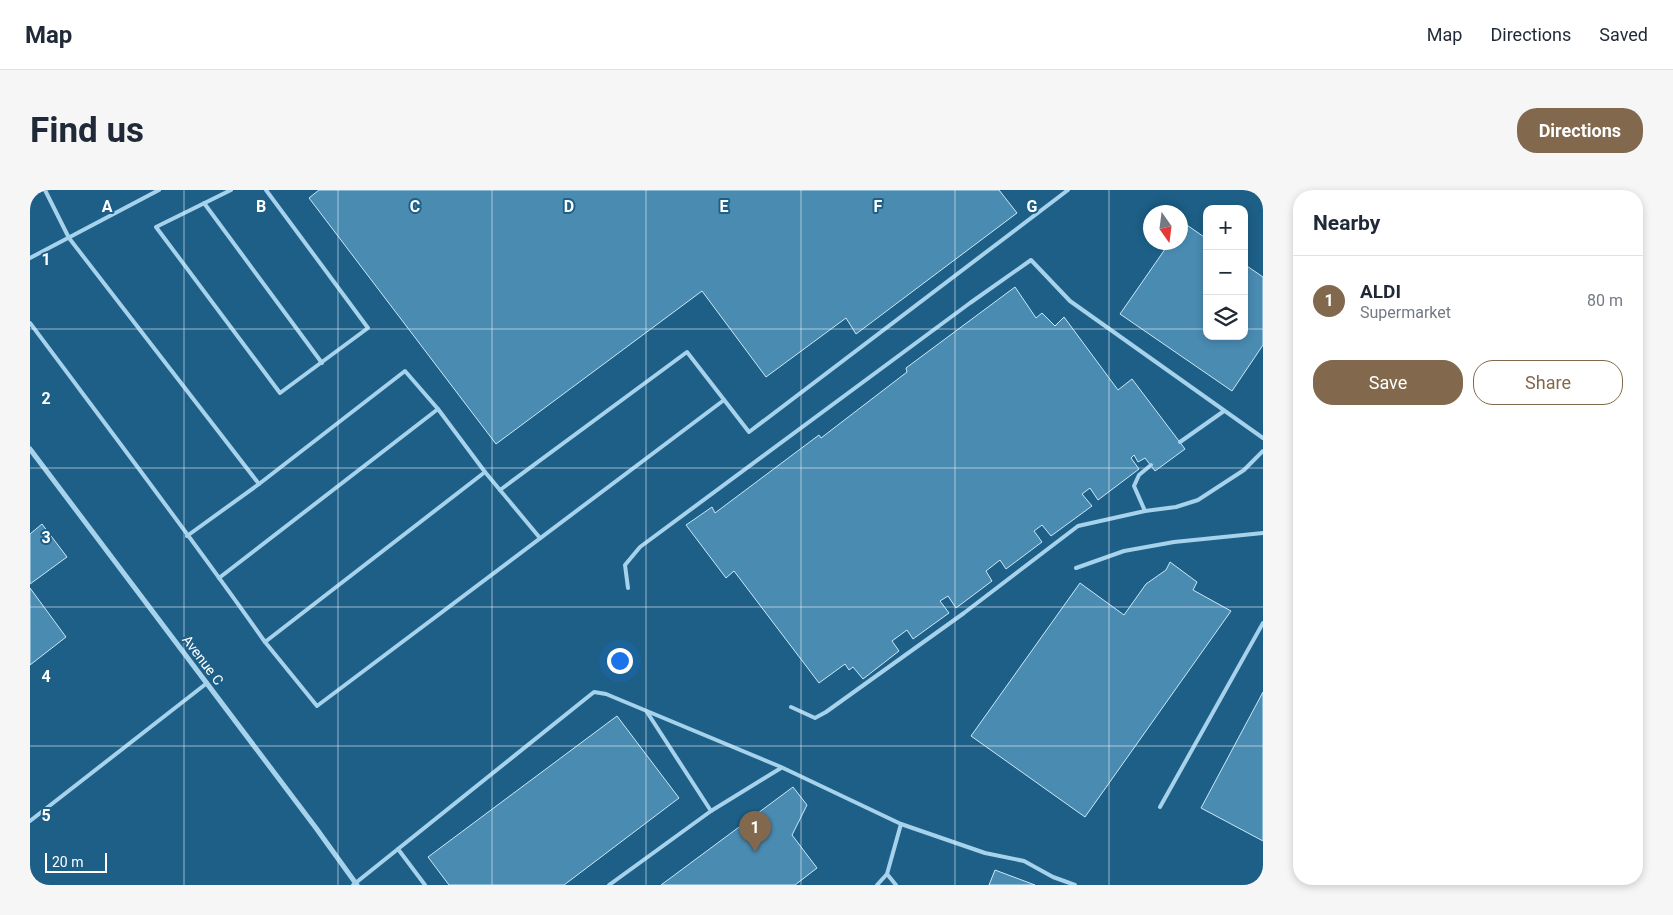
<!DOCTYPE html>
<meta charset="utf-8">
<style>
:root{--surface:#fff;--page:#f6f6f7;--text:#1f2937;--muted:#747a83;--line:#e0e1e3;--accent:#82684c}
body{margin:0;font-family:Roboto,sans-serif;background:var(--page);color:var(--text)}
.controls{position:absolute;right:15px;top:15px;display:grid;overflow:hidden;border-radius:10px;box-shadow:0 2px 8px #0003}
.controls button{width:45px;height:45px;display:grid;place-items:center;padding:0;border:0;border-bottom:1px solid var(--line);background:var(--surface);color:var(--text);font:25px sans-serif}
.compass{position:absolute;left:1113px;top:15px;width:45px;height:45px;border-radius:50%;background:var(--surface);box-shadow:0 2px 8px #0003;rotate:166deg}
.scale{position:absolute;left:15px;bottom:12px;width:62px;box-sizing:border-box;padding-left:5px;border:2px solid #fff;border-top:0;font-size:14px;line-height:18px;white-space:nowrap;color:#fff;-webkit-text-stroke:4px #1d5f87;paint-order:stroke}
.you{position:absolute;left:589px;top:470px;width:18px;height:18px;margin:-12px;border:4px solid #fff;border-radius:50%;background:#1a73e8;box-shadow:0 0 0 8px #1a73e833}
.badge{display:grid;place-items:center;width:32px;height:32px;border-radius:50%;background:var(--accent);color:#fff;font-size:16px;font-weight:700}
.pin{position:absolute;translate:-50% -41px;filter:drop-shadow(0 1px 2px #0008)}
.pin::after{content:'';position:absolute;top:26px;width:18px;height:15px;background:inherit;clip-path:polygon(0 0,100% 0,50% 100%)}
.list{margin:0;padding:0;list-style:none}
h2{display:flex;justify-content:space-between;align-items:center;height:65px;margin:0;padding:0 20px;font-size:21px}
h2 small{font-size:16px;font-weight:400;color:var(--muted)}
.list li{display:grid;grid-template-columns:32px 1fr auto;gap:15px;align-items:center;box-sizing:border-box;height:90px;padding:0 20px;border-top:1px solid var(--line)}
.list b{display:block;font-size:19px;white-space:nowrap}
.list p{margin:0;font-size:16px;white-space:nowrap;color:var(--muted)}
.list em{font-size:16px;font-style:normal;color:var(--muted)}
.actions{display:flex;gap:10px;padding:15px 20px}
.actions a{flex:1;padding:11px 0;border:1px solid var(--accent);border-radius:20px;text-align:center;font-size:18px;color:var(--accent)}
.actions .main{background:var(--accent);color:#fff}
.icon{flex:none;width:28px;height:28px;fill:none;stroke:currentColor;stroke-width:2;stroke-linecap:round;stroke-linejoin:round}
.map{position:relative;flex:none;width:1233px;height:695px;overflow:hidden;border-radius:20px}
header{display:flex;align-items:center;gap:30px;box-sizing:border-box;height:70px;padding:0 25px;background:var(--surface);border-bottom:1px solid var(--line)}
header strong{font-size:24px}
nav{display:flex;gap:28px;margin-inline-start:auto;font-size:18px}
.intro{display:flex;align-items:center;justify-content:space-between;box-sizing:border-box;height:120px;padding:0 30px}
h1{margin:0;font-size:35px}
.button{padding:12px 22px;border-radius:20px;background:var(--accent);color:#fff;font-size:18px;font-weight:700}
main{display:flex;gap:30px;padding:0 30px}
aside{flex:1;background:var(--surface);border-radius:20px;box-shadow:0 2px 8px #0003}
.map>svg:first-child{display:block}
.building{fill:#4a8bb2;stroke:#cbe8f8}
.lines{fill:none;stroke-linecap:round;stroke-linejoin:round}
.service{stroke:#a6d2eb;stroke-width:4}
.minor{stroke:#a6d2eb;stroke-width:5}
.grid{fill:none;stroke:#fff;stroke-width:1;stroke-opacity:0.55}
.labels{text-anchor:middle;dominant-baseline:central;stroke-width:4;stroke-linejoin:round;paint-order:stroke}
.street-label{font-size:14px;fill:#fff;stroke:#1d5f87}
.grid-label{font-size:16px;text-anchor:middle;font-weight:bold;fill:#fff;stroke:#1d5f87;stroke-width:4;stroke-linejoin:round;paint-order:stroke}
</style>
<header>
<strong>Map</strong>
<nav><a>Map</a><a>Directions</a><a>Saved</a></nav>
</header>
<div class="intro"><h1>Find us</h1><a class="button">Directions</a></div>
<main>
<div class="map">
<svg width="1233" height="695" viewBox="0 0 1233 695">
<rect width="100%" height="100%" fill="#1d5f87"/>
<g class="building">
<path d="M289,0H969L987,23L826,144L816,128L736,187L672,101L466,254L279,8Z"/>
<path d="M1154,33L1177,49V146H1214V74L1233,87V155L1202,201L1090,124L1140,52H1150V37Z"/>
<path d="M985,97L1006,128L1012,123L1025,136L1034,127L1088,200L1102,189L1155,259L1125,281L1115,268L1108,272L1104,265L1101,268L1109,279L1068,310L1060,298L1052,304L1062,316L1021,346L1012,335L1004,341L1012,352L976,379L970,370L956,381L962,391L926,418L918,406L910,411L919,423L883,449L877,440L862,451L869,461L833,489L823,477L819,480L815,474L789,493L704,381L696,388L656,335L682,317L685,323L789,245L791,248L877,182L876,178Z"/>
<path d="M12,334L37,367L0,394V344Z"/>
<path d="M1140,372L1167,392L1163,400L1201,421L1055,627L941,546L1050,393L1094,425L1116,394L1136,380Z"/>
<path d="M0,398L36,447L0,475Z"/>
<path d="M1233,502V651L1171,618Z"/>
<path d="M587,526L649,608L534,695H419L398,667Z"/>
<path d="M763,597L777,615L762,645L787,678L765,695H631Z"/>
<path d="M965,680L1005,695H959Z"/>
</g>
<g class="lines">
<g class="service">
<path d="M15,0L39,48L229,294"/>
<path d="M201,0L126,37L250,203L338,138L236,0"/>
<path d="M174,13L292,173"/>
<path d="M0,68L129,0"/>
<path d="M0,133C79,239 159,344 235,452L455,282L408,219L375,181L229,294L157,346"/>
<path d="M1150,252L1194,221"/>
<path d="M1121,275L1109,285L1104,296L1115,321L1146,317L1168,310L1214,280L1233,261"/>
<path d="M455,282L510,348"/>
<path d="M470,300L657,162L719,242L1038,0"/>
<path d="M1046,378L1094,361L1144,352L1233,343"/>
<path d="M189,388L408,219"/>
<path d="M598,398L595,375L610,357L940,113L1001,70L1040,111L1233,248"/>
<path d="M235,452L287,516L694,210"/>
<path d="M761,517L785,528L796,522L934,423L1048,336L1115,321"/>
<path d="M617,522L681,621"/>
<path d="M1130,617L1233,433"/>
<path d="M0,631L177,493"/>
<path d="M368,659L395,695"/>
<path d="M857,684L866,695"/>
<path d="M323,695L564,502L576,504L751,577L871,634L955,663L994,671L1023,687L1045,695"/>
<path d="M579,695L681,621L751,578"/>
<path d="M847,695L857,684L871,634"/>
</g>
<path class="minor" d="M0,259L286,638L327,695"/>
</g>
<path class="grid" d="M154,0V695M308,0V695M462,0V695M616,0V695M771,0V695M925,0V695M1079,0V695M0,139H1177M1214,139H1233M0,278H1233M0,417H1233M0,556H1233"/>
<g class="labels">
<g class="street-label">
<text transform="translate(173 470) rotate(53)">Avenue C</text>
</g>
</g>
<g class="grid-label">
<text x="77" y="22">A</text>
<text x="231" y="22">B</text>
<text x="385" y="22">C</text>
<text x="539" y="22">D</text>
<text x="694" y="22">E</text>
<text x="848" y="22">F</text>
<text x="1002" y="22">G</text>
<text x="16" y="75">1</text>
<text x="16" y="214">2</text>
<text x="16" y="353">3</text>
<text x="16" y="492">4</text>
<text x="16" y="631">5</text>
</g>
</svg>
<div class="controls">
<button>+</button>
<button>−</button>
<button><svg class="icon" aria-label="layers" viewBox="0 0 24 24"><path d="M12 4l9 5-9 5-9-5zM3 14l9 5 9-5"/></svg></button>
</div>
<svg class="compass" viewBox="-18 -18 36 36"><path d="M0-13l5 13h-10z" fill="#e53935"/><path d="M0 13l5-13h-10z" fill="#747a83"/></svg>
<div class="scale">20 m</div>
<div class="you"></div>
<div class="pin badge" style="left:725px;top:662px">1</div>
</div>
<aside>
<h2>Nearby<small></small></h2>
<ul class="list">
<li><span class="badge">1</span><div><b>ALDI</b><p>Supermarket</p></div><em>80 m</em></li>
</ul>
<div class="actions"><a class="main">Save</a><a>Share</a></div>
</aside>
</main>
